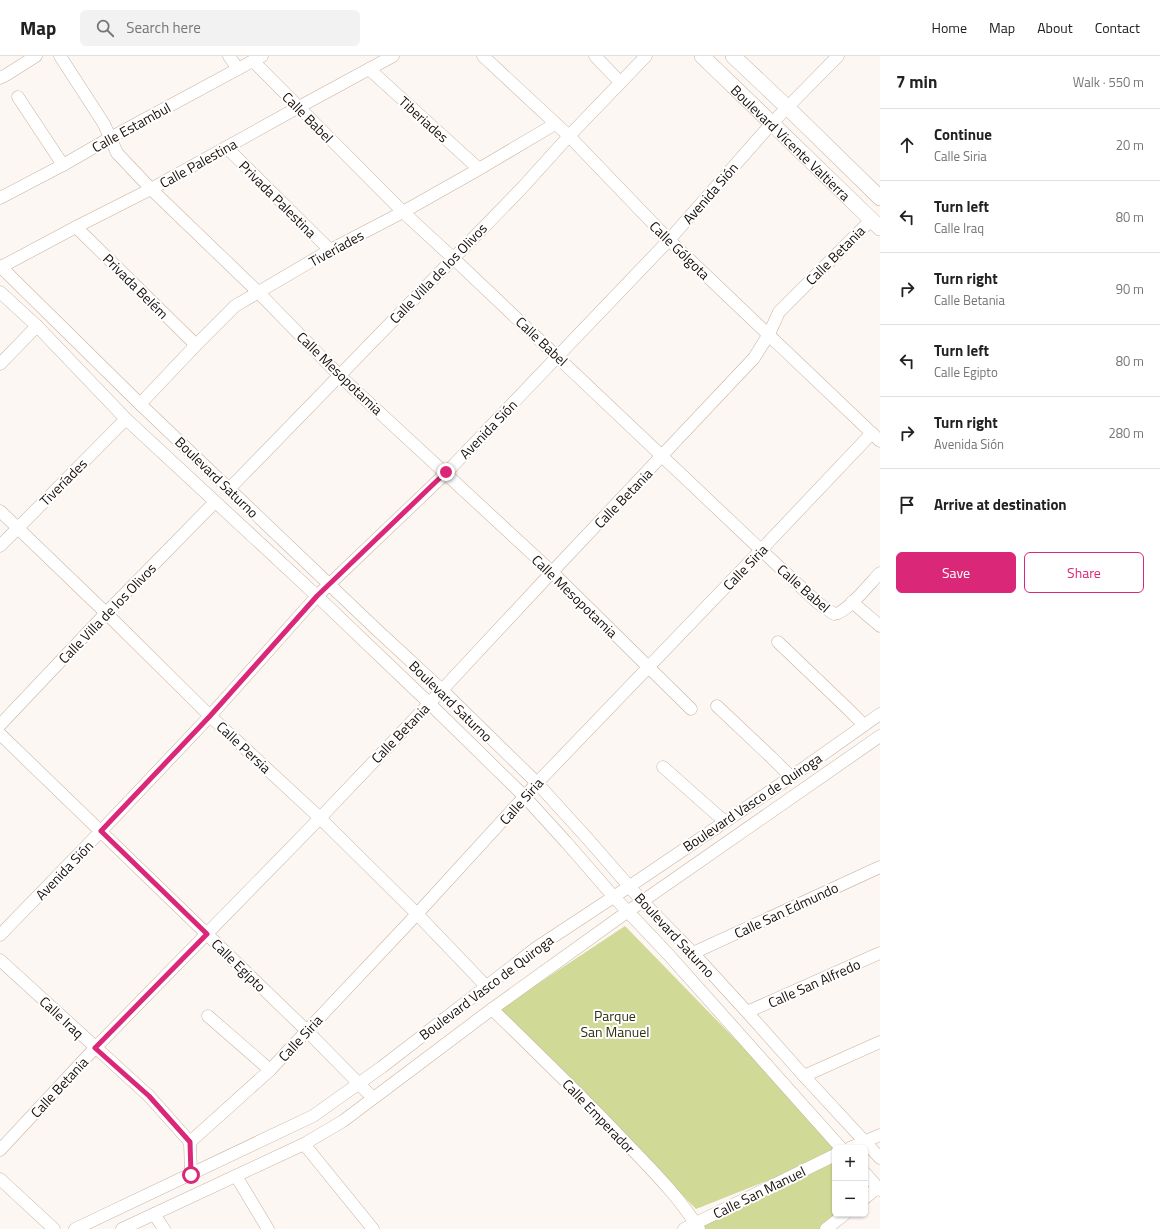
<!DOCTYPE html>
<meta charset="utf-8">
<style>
:root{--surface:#fff;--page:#f2f2f2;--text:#222;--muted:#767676;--line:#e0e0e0;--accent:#db2777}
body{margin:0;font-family:"Titillium Web",sans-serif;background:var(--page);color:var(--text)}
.controls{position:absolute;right:12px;bottom:12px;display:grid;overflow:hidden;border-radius:6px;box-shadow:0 1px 3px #0004}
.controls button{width:36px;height:36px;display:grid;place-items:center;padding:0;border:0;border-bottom:1px solid var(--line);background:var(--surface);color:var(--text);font:20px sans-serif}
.stop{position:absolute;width:12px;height:12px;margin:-9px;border:3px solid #db2777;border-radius:50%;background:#fff}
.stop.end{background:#db2777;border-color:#fff;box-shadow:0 1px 4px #0008}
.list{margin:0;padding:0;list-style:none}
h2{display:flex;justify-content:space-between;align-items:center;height:52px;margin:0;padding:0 16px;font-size:17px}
h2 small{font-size:13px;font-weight:400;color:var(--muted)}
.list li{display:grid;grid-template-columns:26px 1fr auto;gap:12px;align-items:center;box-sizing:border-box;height:72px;padding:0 16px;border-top:1px solid var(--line)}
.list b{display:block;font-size:15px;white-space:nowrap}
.list p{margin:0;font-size:13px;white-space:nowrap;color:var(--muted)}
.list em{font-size:13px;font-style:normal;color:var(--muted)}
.actions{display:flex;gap:8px;padding:12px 16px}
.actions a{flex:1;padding:9px 0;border:1px solid var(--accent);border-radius:6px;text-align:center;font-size:14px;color:var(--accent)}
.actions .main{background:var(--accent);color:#fff}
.icon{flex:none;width:22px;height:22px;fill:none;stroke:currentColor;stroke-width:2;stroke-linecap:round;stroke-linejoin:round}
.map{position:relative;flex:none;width:880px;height:1173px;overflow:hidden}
header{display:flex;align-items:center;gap:24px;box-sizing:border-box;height:56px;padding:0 20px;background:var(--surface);border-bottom:1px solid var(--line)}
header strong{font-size:19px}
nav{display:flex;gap:22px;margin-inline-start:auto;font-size:14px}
.search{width:280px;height:36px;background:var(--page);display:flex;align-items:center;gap:10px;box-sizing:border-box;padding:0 14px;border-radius:6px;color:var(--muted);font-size:15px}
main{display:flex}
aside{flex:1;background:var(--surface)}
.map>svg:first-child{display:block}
.green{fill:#d0d996}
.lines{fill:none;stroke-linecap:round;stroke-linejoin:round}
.minor-casing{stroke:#c9b19f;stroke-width:13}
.major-casing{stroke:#c9b19f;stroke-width:16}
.minor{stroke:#fff;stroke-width:12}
.major{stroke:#fff;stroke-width:15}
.route{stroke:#db2777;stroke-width:5}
.labels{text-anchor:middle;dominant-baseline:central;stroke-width:4;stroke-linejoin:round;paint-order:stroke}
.street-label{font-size:14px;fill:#170e08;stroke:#fff}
.park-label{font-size:14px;fill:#2f320e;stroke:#fff}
</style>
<header>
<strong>Map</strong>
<div class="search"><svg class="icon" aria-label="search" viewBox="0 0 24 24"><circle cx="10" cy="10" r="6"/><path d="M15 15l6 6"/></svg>Search here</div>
<nav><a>Home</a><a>Map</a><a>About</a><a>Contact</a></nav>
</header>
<main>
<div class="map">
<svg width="880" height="1173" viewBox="0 0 880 1173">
<rect width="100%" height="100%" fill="#fcf7f3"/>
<g class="green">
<path d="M625,870L841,1092L835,1098L696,1153L498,954Z"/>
<path d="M835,1099V1158H845L826,1173H700L695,1167Z"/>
</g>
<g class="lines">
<g class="minor-casing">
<g id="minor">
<path d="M60,0L104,68L117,97L151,133L258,236L340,320L552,516L691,653"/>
<path d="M229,0L238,13"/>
<path d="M483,0L569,80L669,184L880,385"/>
<path d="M595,0L620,26"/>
<path d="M253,5L403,156L453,202L761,494L818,547L834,558C846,558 871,526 880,517"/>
<path d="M369,13L479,113"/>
<path d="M0,22L6,19L36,0"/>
<path d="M18,41L63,109"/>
<path d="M226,91L330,194"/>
<path d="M0,142L63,109L110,82L262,0"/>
<path d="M76,171L196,289"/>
<path d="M0,210L140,348L376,573L442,634L537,727L587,782L642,845L693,897L747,956L804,1020L880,1102"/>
<path d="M1,211L76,171L151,133L299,51L393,0"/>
<path d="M0,236L37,270L126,363L317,540L429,647L525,741L566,786L613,840L668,898L841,1092"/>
<path d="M0,308L37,270"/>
<path d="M140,348L196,289L235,250L330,194L403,156L479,113L555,68"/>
<path d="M229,433L521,133L569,80L646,0"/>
<path d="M0,455L106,557L210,660L320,762L417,858L486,930"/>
<path d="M0,490L126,363"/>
<path d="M852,546L880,570"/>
<path d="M778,586L848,653L864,669"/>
<path d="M717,650L771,701L791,721"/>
<path d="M0,669L106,557L215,446"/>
<path d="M0,678L307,975L373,1042"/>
<path d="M663,711L724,765"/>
<path d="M0,879L101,775L210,660L317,540L446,417L669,184L772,67L838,0"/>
<path d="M693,897L880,811"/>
<path d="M0,904L149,1040L190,1086"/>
<path d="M492,953C537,997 583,1041 627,1088C653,1115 679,1141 699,1173"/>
<path d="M747,956L880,897"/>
<path d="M208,960L270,1014"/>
<path d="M804,1020L880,986"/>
<path d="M304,1088L373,1173"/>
<path d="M850,1092L880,1079"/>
<path d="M0,1094L95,992L320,762L442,634L552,516L754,302L769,278L779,256L871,164"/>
<path d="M865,1117L880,1134"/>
<path d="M191,1119L190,1086L270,1014L417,858L537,727L761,494L872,377"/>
<path d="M236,1120L268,1173"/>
<path d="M0,1123L54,1173"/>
<path d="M865,1142L878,1131"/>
<path d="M154,1158L164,1173"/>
<path d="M75,1173L313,1060L382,1011L536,892L630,830L791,721L880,658"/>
<path d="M122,1173L304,1088L343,1065L395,1026L492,953L627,856L880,680"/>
<path d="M684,1173L835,1099"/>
<path d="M826,1173L845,1158"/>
</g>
</g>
<g class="major-casing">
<g id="major">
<path id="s1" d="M702,0L880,172"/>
<path d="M733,0L788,52L880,142"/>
</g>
</g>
<use href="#minor" class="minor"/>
<use href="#major" class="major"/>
</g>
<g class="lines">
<path class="route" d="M191,1119L190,1086L149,1040L95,992L207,878L101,775L210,660L317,540L446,416"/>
</g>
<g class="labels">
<g class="street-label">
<text transform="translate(308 61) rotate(45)">Calle Babel</text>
<text transform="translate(424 63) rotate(42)">Tiberiades</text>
<text transform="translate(131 71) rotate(-29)">Calle Estambul</text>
<text stroke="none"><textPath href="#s1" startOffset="124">Boulevard Vicente Valtierra</textPath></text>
<text transform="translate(198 107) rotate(-29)">Calle Palestina</text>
<text transform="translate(710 137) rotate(-49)">Avenida Sión</text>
<text transform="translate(278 143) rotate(45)">Privada Palestina</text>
<text transform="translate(336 192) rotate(-29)">Tiveríades</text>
<text transform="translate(680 194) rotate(44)">Calle Gólgota</text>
<text transform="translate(835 199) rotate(-45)">Calle Betania</text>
<text transform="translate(438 217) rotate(-46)">Calle Villa de los Olivos</text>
<text transform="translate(136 230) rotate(45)">Privada Belém</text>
<text transform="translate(542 285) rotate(43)">Calle Babel</text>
<text transform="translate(340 317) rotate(44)">Calle Mesopotamia</text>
<text transform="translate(488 373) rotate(-46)">Avenida Sión</text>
<text transform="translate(217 421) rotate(44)">Boulevard Saturno</text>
<text transform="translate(63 426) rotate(-45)">Tiveríades</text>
<text transform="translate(623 442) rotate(-46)">Calle Betania</text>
<text transform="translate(745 511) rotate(-46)">Calle Siria</text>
<text transform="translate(804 532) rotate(41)">Calle Babel</text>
<text transform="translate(575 540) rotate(44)">Calle Mesopotamia</text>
<text transform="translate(107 557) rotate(-46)">Calle Villa de los Olivos</text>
<text transform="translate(451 645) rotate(44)">Boulevard Saturno</text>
<text transform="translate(400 677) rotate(-46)">Calle Betania</text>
<text transform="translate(244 691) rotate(43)">Calle Persia</text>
<text transform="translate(521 745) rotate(-48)">Calle Siria</text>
<text transform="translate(752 746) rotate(-34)">Boulevard Vasco de Quiroga</text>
<text transform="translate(64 814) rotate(-46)">Avenida Sión</text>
<text transform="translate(786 854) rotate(-25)">Calle San Edmundo</text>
<text transform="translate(675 879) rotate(47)">Boulevard Saturno</text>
<text transform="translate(239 909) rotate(44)">Calle Egipto</text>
<text transform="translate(814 927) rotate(-24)">Calle San Alfredo</text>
<text transform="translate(486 931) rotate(-37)">Boulevard Vasco de Quiroga</text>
<text transform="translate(62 961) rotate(43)">Calle Iraq</text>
<text transform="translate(300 982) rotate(-47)">Calle Siria</text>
<text transform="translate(59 1031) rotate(-47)">Calle Betania</text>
<text transform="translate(599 1060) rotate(46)">Calle Emperador</text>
<text transform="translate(759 1136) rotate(-26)">Calle San Manuel</text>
</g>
<g class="park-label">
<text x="615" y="959">Parque<tspan x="615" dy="16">San Manuel</tspan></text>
</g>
</g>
</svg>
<div class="controls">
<button>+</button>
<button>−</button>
</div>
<div class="stop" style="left:191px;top:1119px"></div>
<div class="stop end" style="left:446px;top:416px"></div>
</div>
<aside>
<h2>7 min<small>Walk · 550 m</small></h2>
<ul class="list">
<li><svg class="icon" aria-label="ahead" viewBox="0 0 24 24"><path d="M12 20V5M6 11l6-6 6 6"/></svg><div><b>Continue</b><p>Calle Siria</p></div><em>20 m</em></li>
<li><svg class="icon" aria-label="left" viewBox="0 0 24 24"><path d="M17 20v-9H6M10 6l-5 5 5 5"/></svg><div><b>Turn left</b><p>Calle Iraq</p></div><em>80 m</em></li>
<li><svg class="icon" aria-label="right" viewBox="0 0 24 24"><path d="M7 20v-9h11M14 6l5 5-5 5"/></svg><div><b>Turn right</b><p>Calle Betania</p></div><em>90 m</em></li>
<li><svg class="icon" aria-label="left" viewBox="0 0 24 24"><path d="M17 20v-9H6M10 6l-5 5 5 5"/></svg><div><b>Turn left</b><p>Calle Egipto</p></div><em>80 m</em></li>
<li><svg class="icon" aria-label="right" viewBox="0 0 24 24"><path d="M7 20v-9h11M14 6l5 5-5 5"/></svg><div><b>Turn right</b><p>Avenida Sión</p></div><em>280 m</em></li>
<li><svg class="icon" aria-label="arrive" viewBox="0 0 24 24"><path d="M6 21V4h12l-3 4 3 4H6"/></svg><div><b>Arrive at destination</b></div></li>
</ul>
<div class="actions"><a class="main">Save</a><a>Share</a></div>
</aside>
</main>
